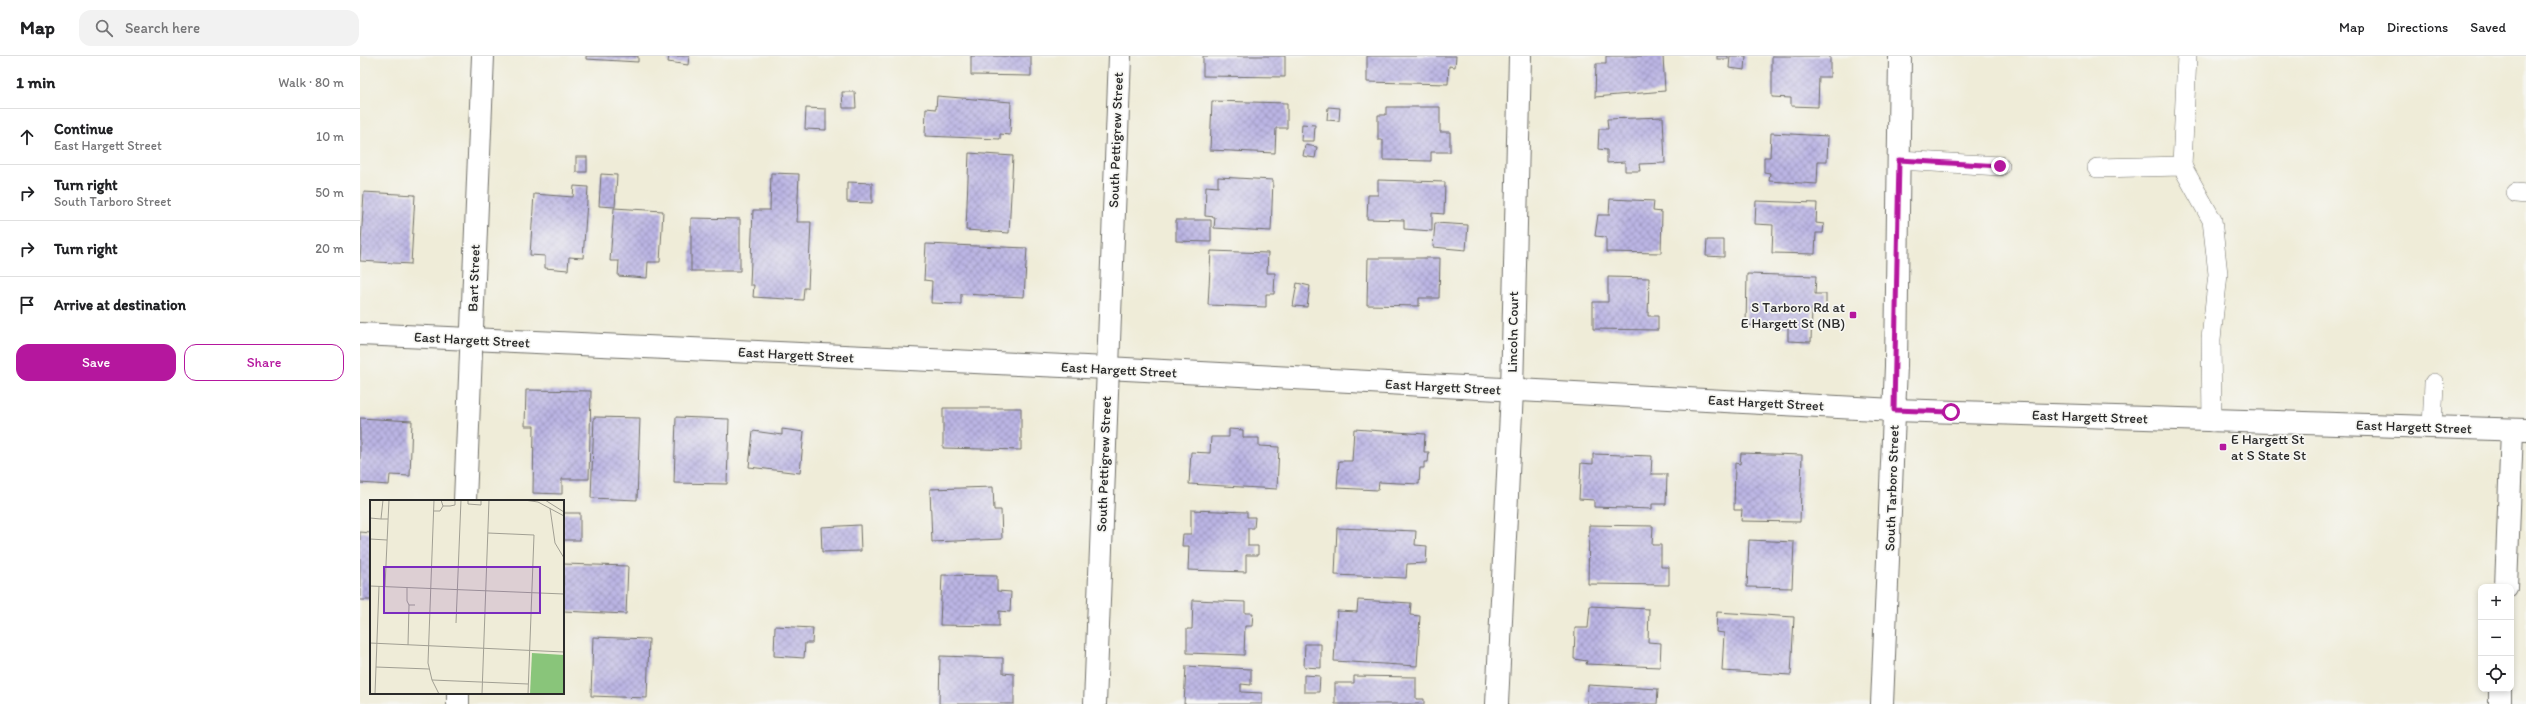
<!DOCTYPE html>
<meta charset="utf-8">
<style>
:root{--surface:#fff;--page:#f2f2f2;--text:#202124;--muted:#757577;--line:#e0e0e0;--accent:#b5179e}
body{margin:0;font-family:Itim,sans-serif;background:var(--page);color:var(--text)}
.controls{position:absolute;right:12px;bottom:12px;display:grid;overflow:hidden;border-radius:8px;box-shadow:0 2px 6px #0003}
.controls button{width:36px;height:36px;display:grid;place-items:center;padding:0;border:0;border-bottom:1px solid var(--line);background:var(--surface);color:var(--text);font:20px sans-serif}
.stop{position:absolute;width:12px;height:12px;margin:-9px;border:3px solid #b5179e;border-radius:50%;background:#fff}
.stop.end{background:#b5179e;border-color:#fff;box-shadow:0 1px 4px #0008}
.list{margin:0;padding:0;list-style:none}
h2{display:flex;justify-content:space-between;align-items:center;height:52px;margin:0;padding:0 16px;font-size:17px}
h2 small{font-size:13px;font-weight:400;color:var(--muted)}
.list li{display:grid;grid-template-columns:26px 1fr auto;gap:12px;align-items:center;box-sizing:border-box;height:56px;padding:0 16px;border-top:1px solid var(--line)}
.list b{display:block;font-size:15px;white-space:nowrap}
.list p{margin:0;font-size:13px;white-space:nowrap;color:var(--muted)}
.list em{font-size:13px;font-style:normal;color:var(--muted)}
.actions{display:flex;gap:8px;padding:12px 16px}
.actions a{flex:1;padding:9px 0;border:1px solid var(--accent);border-radius:12px;text-align:center;font-size:14px;color:var(--accent)}
.actions .main{background:var(--accent);color:#fff}
.icon{flex:none;width:22px;height:22px;fill:none;stroke:currentColor;stroke-width:2;stroke-linecap:round;stroke-linejoin:round}
.map{position:relative;flex:none;width:2166px;height:648px;overflow:hidden}
header{display:flex;align-items:center;gap:24px;box-sizing:border-box;height:56px;padding:0 20px;background:var(--surface);border-bottom:1px solid var(--line)}
header strong{font-size:19px}
nav{display:flex;gap:22px;margin-inline-start:auto;font-size:14px}
.search{width:280px;height:36px;background:var(--page);display:flex;align-items:center;gap:10px;box-sizing:border-box;padding:0 14px;border-radius:12px;color:var(--muted);font-size:15px}
main{display:flex}
aside{flex:1;background:var(--surface)}
.map>svg:first-child{display:block}
.building{fill:url(#building-cross-hatch)}
.lines{fill:none;stroke-linecap:round;stroke-linejoin:round}
.service-casing{stroke:#706f68;stroke-width:20}
.minor-casing{stroke:#706f68;stroke-width:24}
.tertiary-casing{stroke:#706f68;stroke-width:24}
.secondary-casing{stroke:#706f68;stroke-width:24}
.service{stroke:#fff;stroke-width:19}
.minor{stroke:#fff;stroke-width:22}
.tertiary{stroke:#fff;stroke-width:22}
.secondary{stroke:#fff;stroke-width:22}
.route{stroke:#b5179e;stroke-width:5}
.poi-dot{fill:#b5179e;stroke:#f6f6f2;stroke-width:1.5}
.labels{text-anchor:middle;dominant-baseline:central;stroke-width:3.5;stroke-linejoin:round;paint-order:stroke}
.street-label{font-size:14px;fill:#2b2b2b;stroke:#f6f6f2}
.poi-label{font-size:14px;fill:#2b2b2b;stroke:#f6f6f2;text-anchor:end}
.inset-road{fill:none;stroke:#a19f93;stroke-width:1}
.view{fill:#7b2cbf;fill-opacity:0.15;stroke:#7b2cbf;stroke-width:2}
.inset-edge{fill:none;stroke:#2b2b2b;stroke-width:2}
</style>
<header>
<strong>Map</strong>
<div class="search"><svg class="icon" aria-label="search" viewBox="0 0 24 24"><circle cx="10" cy="10" r="6"/><path d="M15 15l6 6"/></svg>Search here</div>
<nav><a>Map</a><a>Directions</a><a>Saved</a></nav>
</header>
<main>
<aside>
<h2>1 min<small>Walk · 80 m</small></h2>
<ul class="list">
<li><svg class="icon" aria-label="ahead" viewBox="0 0 24 24"><path d="M12 20V5M6 11l6-6 6 6"/></svg><div><b>Continue</b><p>East Hargett Street</p></div><em>10 m</em></li>
<li><svg class="icon" aria-label="right" viewBox="0 0 24 24"><path d="M7 20v-9h11M14 6l5 5-5 5"/></svg><div><b>Turn right</b><p>South Tarboro Street</p></div><em>50 m</em></li>
<li><svg class="icon" aria-label="right" viewBox="0 0 24 24"><path d="M7 20v-9h11M14 6l5 5-5 5"/></svg><div><b>Turn right</b></div><em>20 m</em></li>
<li><svg class="icon" aria-label="arrive" viewBox="0 0 24 24"><path d="M6 21V4h12l-3 4 3 4H6"/></svg><div><b>Arrive at destination</b></div></li>
</ul>
<div class="actions"><a class="main">Save</a><a>Share</a></div>
</aside>
<div class="map">
<svg width="2166" height="648" viewBox="0 0 2166 648">
<defs>
<pattern id="building-cross-hatch" width="8" height="8" patternUnits="userSpaceOnUse"><rect width="8" height="8" fill="#bbb5e4"/><path d="M0 0l8 8M0 8l8-8" fill="none" stroke="#9893b9"/></pattern>
</defs>
<rect width="100%" height="100%" fill="#f6f6f2"/>
<filter id="ink" filterUnits="userSpaceOnUse"><feTurbulence type="fractalNoise" baseFrequency=".025" numOctaves="2"/><feDisplacementMap in="SourceGraphic" scale="8" xChannelSelector="R" yChannelSelector="G"/><feConvolveMatrix kernelMatrix="1 2 1 2 8 2 1 2 1" color-interpolation-filters="sRGB"/></filter>
<filter id="wash" filterUnits="userSpaceOnUse"><feTurbulence type="fractalNoise" baseFrequency=".012" numOctaves="4" result="noise"/><feDisplacementMap in="SourceGraphic" scale="16" xChannelSelector="R" yChannelSelector="G"/><feGaussianBlur stdDeviation="0.9" result="paint"/><feColorMatrix in="noise" values="0 0 0 0 0 0 0 0 0 0 0 0 0 0 0 0 0 1.4 0 .05"/><feComposite in="paint" operator="in"/></filter>
<g filter="url(#wash)">
<rect width="100%" height="100%" fill="#efecd8"/>
<g id="blocks">
<g class="building">
<path d="M226,0H278V6L226,3Z"/>
<path d="M309,0H329L328,9L308,6Z"/>
<path d="M611,0H671V20L611,19Z"/>
<path d="M843,0H925V21L843,20Z"/>
<path d="M1007,0H1096L1095,11L1089,10L1088,28L1007,26Z"/>
<path d="M1246,0H1303L1305,35L1235,41L1236,8H1246Z"/>
<rect x="1357" y="0" width="11" height="3"/>
<path d="M1370,0H1386L1385,14L1369,12Z"/>
<path d="M1412,0H1470V21H1459L1458,51L1431,50V42L1412,41Z"/>
<path d="M482,36H495L496,52H483Z"/>
<path d="M577,40L651,46L650,79L640,78V83L565,80L566,52L576,53Z"/>
<path d="M852,45L927,47V72H916L915,97L850,94Z"/>
<path d="M968,51L980,52L979,65L967,64Z"/>
<path d="M1026,51H1080V76H1090V96H1071V105L1023,104V84H1018V59H1026Z"/>
<path d="M446,52L466,53V74L445,73Z"/>
<path d="M1303,61L1305,107L1279,108L1280,115H1265V106L1247,107V94L1238,93L1239,73H1248L1247,63Z"/>
<path d="M942,68L955,69L954,85H941Z"/>
<path d="M1411,77L1468,80L1467,105H1458L1457,128L1409,125L1410,117L1404,116V101H1410Z"/>
<path d="M945,89L957,91L955,102L943,100Z"/>
<path d="M609,97L653,100L649,177L606,174Z"/>
<rect x="216" y="101" width="11" height="15"/>
<path d="M411,117L439,118L437,166H451L448,232H444L443,244L393,241L394,229H390L393,154H410Z"/>
<path d="M241,118L257,119L255,151L239,150Z"/>
<path d="M858,121L913,124L911,175L854,172L855,161L845,160L846,130L858,131Z"/>
<path d="M1018,124L1085,126L1084,158L1072,157V175L1044,173V164L1007,163L1008,139H1018Z"/>
<path d="M487,126L512,127V147L487,146Z"/>
<path d="M214,130L228,131L223,202L209,201L208,214L185,212V200L170,199L174,138L213,141Z"/>
<path d="M4,136L55,139L51,208L0,205Z"/>
<path d="M1250,143L1294,145L1293,155L1302,156L1301,197L1246,196V181L1235,180L1238,159H1249Z"/>
<path d="M1396,145L1457,147L1456,167L1464,168L1463,177H1456L1455,198L1412,197L1413,169L1395,168Z"/>
<path d="M254,152L303,155L300,206H288L287,222L258,220L259,205H250Z"/>
<path d="M331,162L380,163V215H331Z"/>
<path d="M816,164H851V186L816,185Z"/>
<path d="M1075,167L1108,169L1106,194L1073,191Z"/>
<path d="M1347,184H1364V201L1346,200Z"/>
<path d="M566,188L667,192L664,241L601,238V248L571,247L572,225L564,224Z"/>
<path d="M851,195L908,197L907,217H915L914,238H906V251L848,249Z"/>
<path d="M1008,202H1080L1079,242H1059V250L1007,249Z"/>
<path d="M1387,218L1456,220L1455,238H1466V253L1452,252L1451,286L1428,285V271L1386,269Z"/>
<path d="M1248,221L1289,222L1288,260H1298V274L1233,273V246H1248Z"/>
<path d="M937,227L950,230L947,251L933,250Z"/>
<path d="M166,334L231,335L229,423H202V438L173,437L174,370H165Z"/>
<path d="M583,352H661V394L583,392Z"/>
<path d="M234,361L280,362L277,444L231,442Z"/>
<path d="M316,361L369,363L367,428L314,427Z"/>
<path d="M0,362L52,365L50,420L30,419L29,429L0,427Z"/>
<path d="M422,373L444,376L440,417L389,411L393,375L422,379Z"/>
<path d="M869,373L883,374V382H899V390L919,391L917,433L829,428L831,396L850,397L851,381H869Z"/>
<path d="M994,373L1065,378L1064,396H1069L1068,406H1064V412H1060L1059,428L1019,426L1018,434L977,432L979,405H992Z"/>
<path d="M1381,397L1442,399L1440,466L1381,465L1382,454H1374L1375,407L1380,408Z"/>
<path d="M1233,398L1292,400L1291,418H1307L1306,448H1292V453L1234,451V444L1219,443L1221,407L1233,408Z"/>
<path d="M633,431L634,454H641L642,483L572,486L570,433Z"/>
<path d="M831,454L887,456V461H895L894,472H888V490H898V499H886V516L828,514L829,490H822L823,478H831Z"/>
<rect x="203" y="457" width="17" height="27"/>
<path d="M500,469L501,495L462,496L461,471Z"/>
<path d="M1229,469L1293,470L1292,489H1301V511H1309V529L1228,528Z"/>
<path d="M977,472L1056,475L1055,489L1067,490L1066,507L1047,508L1046,522L975,519Z"/>
<path d="M0,476L11,477V544H0Z"/>
<path d="M1389,484L1434,486L1432,532L1387,531Z"/>
<path d="M203,508L268,510L266,558L203,555Z"/>
<path d="M582,519L637,520V535L651,536L650,556L639,555V570L580,569Z"/>
<path d="M833,544L885,546V557H893L892,570H885L884,599L827,597V573H832Z"/>
<path d="M998,544L1051,547L1050,559L1060,560L1057,610L974,605L977,555L997,556Z"/>
<path d="M1230,550L1289,553L1288,586L1301,587L1300,611L1226,608L1227,605L1214,603L1215,572H1228Z"/>
<path d="M1357,556L1434,561L1431,619L1362,615L1364,577L1356,576Z"/>
<path d="M415,570L453,572L452,587H445L444,602L414,600Z"/>
<path d="M233,581L289,583L287,642L231,640Z"/>
<path d="M945,588H961V612L944,611Z"/>
<path d="M580,600L643,602V617L654,618V648H579Z"/>
<path d="M826,610L891,613V629L881,628V636L902,637V648H824Z"/>
<path d="M944,619L960,620L959,636H944Z"/>
<path d="M994,620L1056,621V643H1064V648H975V627H994Z"/>
<path d="M1228,629L1298,633L1297,648H1227Z"/>
</g>
</g>
</g>
<g filter="url(#ink)">
<use href="#blocks" fill-opacity="0" stroke="#706f68" stroke-width="1"/>
<g class="lines">
<g class="service-casing">
<g id="service">
<path d="M1539,104L1640,110"/>
<path d="M1822,110L1827,0"/>
<path d="M1737,112L1822,110L1852,164L1858,218L1851,283L1852,366"/>
<path d="M2156,137L2166,138"/>
<path d="M2072,372L2074,327"/>
</g>
</g>
<g class="minor-casing">
<g id="minor">
<path d="M0,278L747,312L1534,354"/>
<path d="M105,445L123,0"/>
<path d="M2146,531L2152,374"/>
<path d="M98,648V637"/>
<path d="M735,648L760,0"/>
<path d="M1137,648L1152,335L1160,0"/>
<path d="M2140,648V633"/>
</g>
</g>
<g class="tertiary-casing">
<path id="tertiary" d="M1534,354L2166,374"/>
</g>
<g class="secondary-casing">
<path id="secondary" d="M1522,648L1536,310L1540,0"/>
</g>
<use href="#service" class="service"/>
<use href="#minor" class="minor"/>
<use href="#tertiary" class="tertiary"/>
<use href="#secondary" class="secondary"/>
</g>
</g>
<g class="lines" filter="url(#ink)">
<path class="route" d="M1591,356L1534,354L1539,104L1640,110"/>
</g>
<g class="poi-dot">
<rect x="1489" y="255" width="8" height="8" rx="2"/>
<rect x="1859" y="387" width="8" height="8" rx="2"/>
</g>
<g class="labels">
<g class="street-label">
<text transform="translate(756 84) rotate(-88)">South Pettigrew Street</text>
<text transform="translate(114 222) rotate(-88)">Bart Street</text>
<text transform="translate(1153 276) rotate(-89)">Lincoln Court</text>
<text transform="translate(112 284) rotate(3)">East Hargett Street</text>
<text transform="translate(436 299) rotate(3)">East Hargett Street</text>
<text transform="translate(759 314) rotate(3)">East Hargett Street</text>
<text transform="translate(1083 331) rotate(3)">East Hargett Street</text>
<text transform="translate(1406 347) rotate(3)">East Hargett Street</text>
<text transform="translate(1730 361) rotate(2)">East Hargett Street</text>
<text transform="translate(2054 371) rotate(2)">East Hargett Street</text>
<text transform="translate(744 408) rotate(-88)">South Pettigrew Street</text>
<text transform="translate(1532 432) rotate(-88)">South Tarboro Street</text>
</g>
<g class="poi-label">
<text x="1485" y="251">S Tarboro Rd at<tspan x="1485" dy="16">E Hargett St (NB)</tspan></text>
<text x="1871" y="383" text-anchor="start">E Hargett St<tspan x="1871" dy="16">at S State St</tspan></text>
</g>
</g>
<g transform="translate(10 444)">
<rect width="194" height="194" fill="#efecd8"/>
<path d="M162,153L194,155V194H160Z" fill="#89c57a"/>
<path class="inset-road" d="M13,0L11,19H18M64,0L58,163L62,180L69,194M71,0L73,6H80L85,5V0M98,0V4L111,5V0M154,0L168,2L194,16M175,0L194,12M180,8L185,43L194,58M63,11H70L73,6M0,13V18L11,19M118,33L164,35L158,194M0,39L17,40M0,86L194,94M15,86L19,0M37,87V101L39,105H45M86,123L91,0M0,143L194,152M38,145L39,105M6,167L59,169M62,180L158,184M5,194L9,86M112,194L119,0"/>
<path class="view" d="M14,67H170V113H14Z"/>
<rect width="194" height="194" class="inset-edge"/>
</g>
</svg>
<div class="controls">
<button>+</button>
<button>−</button>
<button><svg class="icon" aria-label="locate" viewBox="0 0 24 24"><circle cx="12" cy="12" r="6"/><path d="M12 2v4M12 18v4M2 12h4M18 12h4"/></svg></button>
</div>
<div class="stop" style="left:1591px;top:356px"></div>
<div class="stop end" style="left:1640px;top:110px"></div>
</div>
</main>
